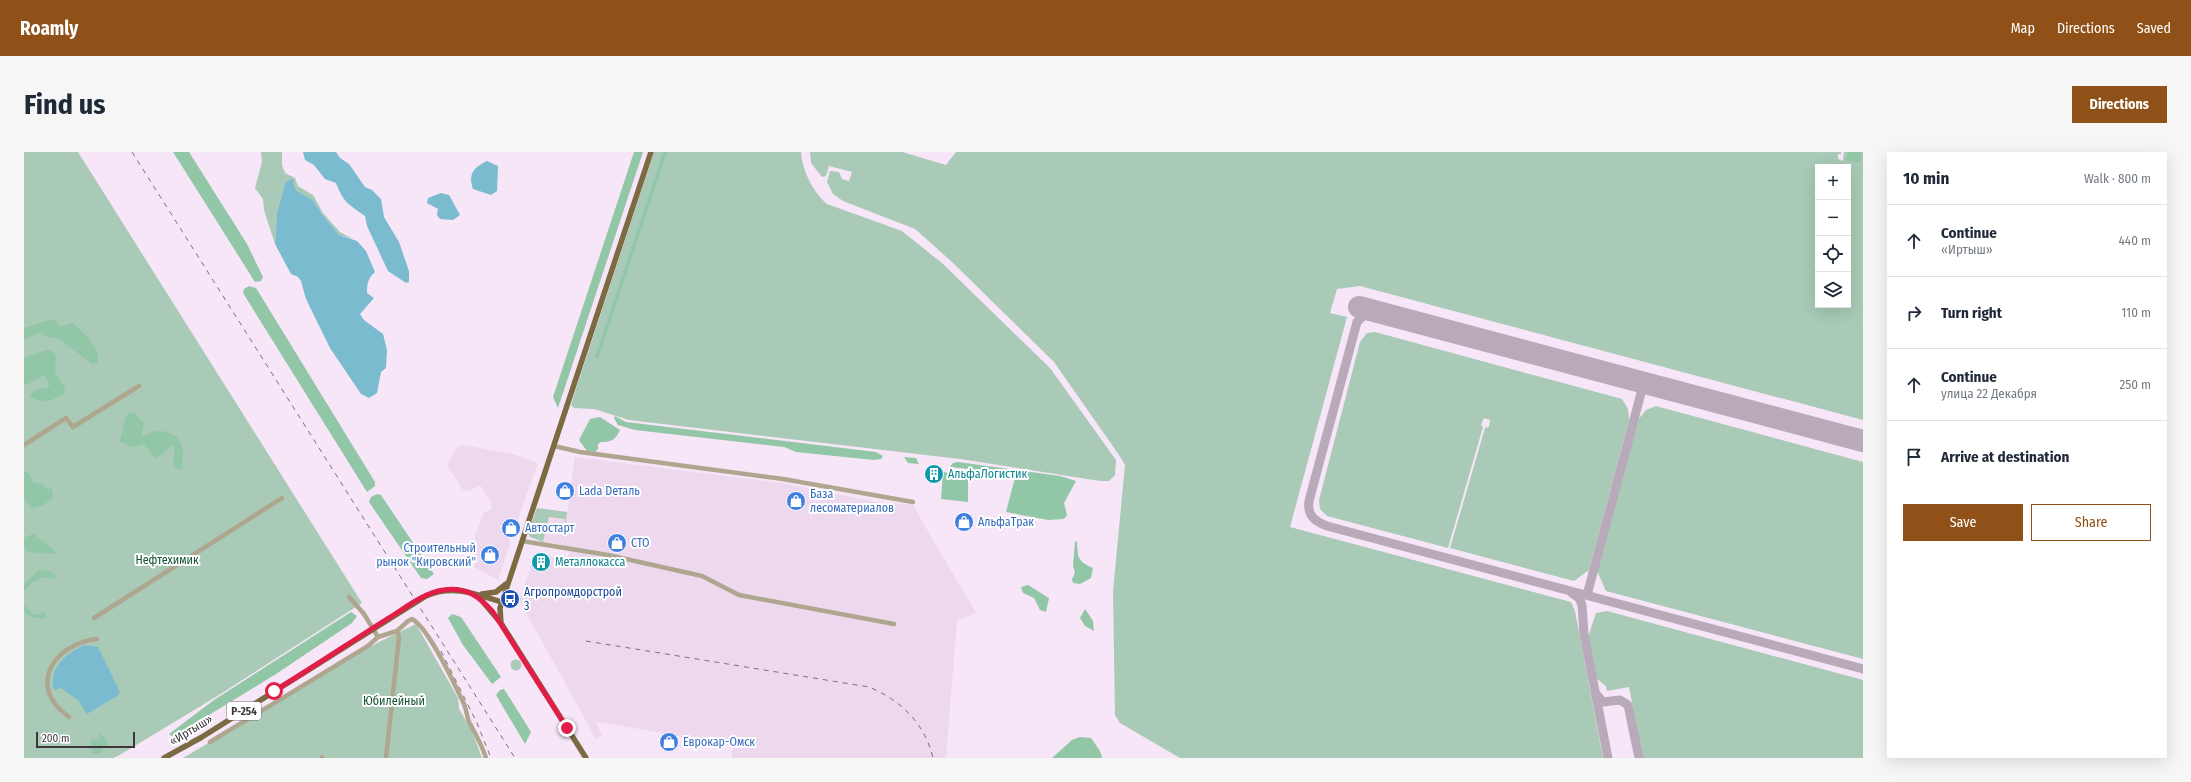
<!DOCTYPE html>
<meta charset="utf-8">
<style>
:root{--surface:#fff;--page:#f6f6f7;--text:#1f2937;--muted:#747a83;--line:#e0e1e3;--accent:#905119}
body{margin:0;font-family:"Fira Sans Condensed",sans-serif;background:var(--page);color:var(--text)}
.controls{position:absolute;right:12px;top:12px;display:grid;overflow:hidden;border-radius:0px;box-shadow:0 4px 16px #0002}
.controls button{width:36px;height:36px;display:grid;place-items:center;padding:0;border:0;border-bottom:1px solid var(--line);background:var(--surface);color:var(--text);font:20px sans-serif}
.scale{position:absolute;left:12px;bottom:10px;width:99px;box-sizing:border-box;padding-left:4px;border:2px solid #3d373d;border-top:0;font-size:11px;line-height:14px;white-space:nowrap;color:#3d373d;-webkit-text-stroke:3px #fff;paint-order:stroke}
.stop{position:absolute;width:12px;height:12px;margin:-9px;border:3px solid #e11d48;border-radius:50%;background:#fff}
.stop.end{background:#e11d48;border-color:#fff;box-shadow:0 1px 4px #0008}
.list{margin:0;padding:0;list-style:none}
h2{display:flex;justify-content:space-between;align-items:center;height:52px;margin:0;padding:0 16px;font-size:17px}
h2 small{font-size:13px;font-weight:400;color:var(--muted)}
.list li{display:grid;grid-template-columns:26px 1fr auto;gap:12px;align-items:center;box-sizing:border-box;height:72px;padding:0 16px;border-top:1px solid var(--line)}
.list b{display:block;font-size:15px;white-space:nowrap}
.list p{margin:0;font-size:13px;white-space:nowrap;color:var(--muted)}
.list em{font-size:13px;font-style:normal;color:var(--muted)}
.actions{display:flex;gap:8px;padding:12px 16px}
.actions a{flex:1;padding:9px 0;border:1px solid var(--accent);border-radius:0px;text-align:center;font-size:14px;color:var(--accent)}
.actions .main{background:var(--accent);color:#fff}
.icon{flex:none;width:22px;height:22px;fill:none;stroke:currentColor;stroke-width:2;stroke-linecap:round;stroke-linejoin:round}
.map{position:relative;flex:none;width:1839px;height:606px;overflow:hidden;border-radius:0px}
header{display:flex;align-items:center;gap:24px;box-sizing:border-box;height:56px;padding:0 20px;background:var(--accent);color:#fff}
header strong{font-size:19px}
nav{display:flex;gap:22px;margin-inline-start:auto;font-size:14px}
.intro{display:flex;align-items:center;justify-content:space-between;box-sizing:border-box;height:96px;padding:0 24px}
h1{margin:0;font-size:28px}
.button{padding:10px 18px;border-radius:0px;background:var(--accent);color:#fff;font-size:14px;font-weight:700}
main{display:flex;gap:24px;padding:0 24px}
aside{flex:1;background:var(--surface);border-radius:0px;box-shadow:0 4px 16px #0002}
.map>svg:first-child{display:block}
.built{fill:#eed8ee}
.green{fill:#a8cab6;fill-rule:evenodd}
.forest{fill:#91c6a7}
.water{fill:#7bbbcf}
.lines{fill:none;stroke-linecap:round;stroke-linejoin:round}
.taxiway{stroke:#b8aab8;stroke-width:9}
.runway{stroke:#b8aab8;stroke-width:22}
.minor{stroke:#afa690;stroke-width:4.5}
.major{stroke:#7b6a42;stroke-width:5.5}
.rail{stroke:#786f78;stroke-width:1;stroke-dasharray:5 5;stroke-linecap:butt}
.route{stroke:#e11d48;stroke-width:5}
.labels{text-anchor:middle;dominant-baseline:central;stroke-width:4;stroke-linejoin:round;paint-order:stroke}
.shield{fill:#fff;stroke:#777377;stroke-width:1}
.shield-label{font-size:11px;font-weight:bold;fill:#3d373d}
.culture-label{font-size:12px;fill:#0d838f;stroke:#fff;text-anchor:start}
.shop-label{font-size:12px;fill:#366cbe;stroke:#fff;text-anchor:start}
.park-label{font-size:12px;fill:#145336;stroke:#fff}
.transit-label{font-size:12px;fill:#164399;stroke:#fff;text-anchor:start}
.street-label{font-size:12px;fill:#3d373d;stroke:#fff}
</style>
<header>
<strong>Roamly</strong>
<nav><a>Map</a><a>Directions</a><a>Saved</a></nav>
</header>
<div class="intro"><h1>Find us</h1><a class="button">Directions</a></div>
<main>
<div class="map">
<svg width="1839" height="606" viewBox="0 0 1839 606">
<rect width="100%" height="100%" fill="#f7e6f7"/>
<g class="built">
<path d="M439,293L489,302L514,311L490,378L484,382L486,392L474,428L450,415L451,383L459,362L468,356L467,351L456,333L445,339L439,338L424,315L425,309L432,296Z"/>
<path d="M551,305L759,331L858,351L888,352L952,461L933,469L922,606H708L709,594L571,569L578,583L572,587L495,448L512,400L542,410L546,399L538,397Z"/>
<path d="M525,364L541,367L538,393L519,390Z"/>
</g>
<g class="green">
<path d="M0,0H54L338,451L195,543L94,604L89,606H0Z"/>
<path d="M237,0H258V13L261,21L271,26L274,34L289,43L299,61L316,80L329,87L315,83L297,61L289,48L273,39L269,31H261L253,61L251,92L240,58L239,47L231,36L238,10Z"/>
<path d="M630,0H777C778,18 789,40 803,52L878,79L919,112L1026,216L1092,308L1091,323L1085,329H1076L936,307L605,268L570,257L550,256L547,253L550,243Z"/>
<path d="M786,0H878L922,13L932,0H1817V2H1814V7L1819,9L1820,0H1839V268L1336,134L1313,137L1306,161L1323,165L1266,375L1547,450L1551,459L1579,606H1156L1096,571L1091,563L1089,439L1101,313L1095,303L1030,210L927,109L891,77L819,49L809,42L803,30L806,19L815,20L818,27L825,29L828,20L805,14L802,24L798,25L787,11ZM1794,15H1824V153H1794Z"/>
<path d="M1351,180L1598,247L1604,257L1605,268L1565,418L1550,429L1426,396L1461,276L1465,275L1466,268L1460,266L1457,273L1459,275L1424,396L1303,364L1296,357L1295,348L1336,190L1343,181Z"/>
<path d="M1632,254L1839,310V507L1582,439L1573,419L1613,269L1622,258Z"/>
<path d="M513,356L543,360L539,393L541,367L525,365L519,390L506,385L504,381Z"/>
<path d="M1583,459L1839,528V606H1619L1605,535L1583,539L1582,534L1572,526L1564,485L1572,461Z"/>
<path d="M392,472L434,546L435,557L448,579L458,606H159L353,491Z"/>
<circle cx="492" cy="513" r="5.5"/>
</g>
<g class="forest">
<path d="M149,0H165L223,92L239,125L237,129L231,130Z"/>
<path d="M610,0H619L534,256L529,245Z"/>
<path d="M639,0H643L574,207L571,206Z"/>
<path d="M1824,0H1838L1836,10L1822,8Z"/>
<path d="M225,134L232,136L351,330V334L343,340L219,141L220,137Z"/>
<path d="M28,167L33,170L36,175L48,171C59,179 77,197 74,211L68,212L34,186L22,185L18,180L0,187V176Z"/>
<path d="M22,198L28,199L32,203L31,221L41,236L40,242C25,249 22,253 6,245C10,237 14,236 21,237L26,233L20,223L4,232H0V206Z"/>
<path d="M111,261L120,272L118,281L119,285C131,276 142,278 154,286L159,298L158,316L154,318L149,312L151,295L149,292L139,302L131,306L120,292L108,295L96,289L103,262Z"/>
<path d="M591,264L602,270L852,300L859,304L857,307L850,308L772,300L760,295L611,278L594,273L590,266Z"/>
<path d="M576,265L596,278C591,288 588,290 577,290L574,292V297L571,300L563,299L555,288L566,267Z"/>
<path d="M880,305L892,306L895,312L884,311Z"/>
<path d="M934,310L1036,324L1052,329L1040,351L1043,363L1040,367L1024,368L982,360L992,322L926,315L929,311Z"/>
<path d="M0,319L6,323L8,329L13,332L18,331L22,337H28L29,346L19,353L8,356L0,347Z"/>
<path d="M919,320L941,323L944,326V350L917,347Z"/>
<path d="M353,342L357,343L410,422L403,427L397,426L345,350L347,345Z"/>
<path d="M11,381L13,385L31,399L30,402L4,400L0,395V386Z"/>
<path d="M1053,389C1054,406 1053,409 1069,416L1067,426L1056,432L1049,431L1048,427L1051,421L1049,414L1051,390Z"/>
<path d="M15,418L25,419L34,425L27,427L20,425L7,431L0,439V432Z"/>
<path d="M1004,433L1025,446L1022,460L1016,458L1010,446L999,441L997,435Z"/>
<path d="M0,453L10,463L21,460L22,466H8L0,459Z"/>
<path d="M1061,457L1069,469L1070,479L1061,474L1056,466Z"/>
<path d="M327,460L333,464L328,471L252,522L149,585L145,582L190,548Z"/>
<path d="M428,462L437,465L477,525L468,532L439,493L424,466Z"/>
<path d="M480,537L507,580L501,592L472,543L476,538Z"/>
<path d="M75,581L84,589L82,594L74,603L68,600L67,588L76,587Z"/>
<path d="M1056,585L1067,586L1076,599L1078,606H1028L1048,588Z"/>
</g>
<g class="water">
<path d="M279,0H312L316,6L325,12L341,35L348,38L357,47L360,65L375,90L385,119V130L382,131L364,119L343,74L341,64C323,51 320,51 312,31L301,27L290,13L281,8Z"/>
<path d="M463,9L474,14L473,39L467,43L449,37C444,22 449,16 463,9Z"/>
<path d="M268,27L270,28L269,31L273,39L289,48L297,61L315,83L333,89L342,99L351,120C344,126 343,132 343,141L350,146L336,162L340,168L359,182L363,198L362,216L357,220L353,241L345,246L337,242L306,196L282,147L277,129L274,125L267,122L251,92L253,61L261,31Z"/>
<path d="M417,41L425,43L436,63L429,68L416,67L413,63L414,57L403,51L404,46Z"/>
<path d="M60,493L74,495L96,540L93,544L63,562L54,548L37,536L31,538L29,536C27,513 41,503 60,493Z"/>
</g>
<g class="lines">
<g class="taxiway">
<path d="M1352,159L1341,162L1333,170L1285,349C1283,363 1290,369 1303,374L1839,517"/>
<path d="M1548,441L1555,446L1558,453L1560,482L1584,606"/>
<path d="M1563,443L1620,230"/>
<path d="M1572,542L1579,550L1596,548L1604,553L1615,606"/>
</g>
<path class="runway" d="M1335,155L1839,289"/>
<g class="minor">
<path d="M0,293L42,266L49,275L115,234"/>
<path d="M530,294L556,300L759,327L889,350"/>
<path d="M498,389L584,403L678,424L715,443L870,472"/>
<path d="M325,445L340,462L354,485"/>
<path d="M70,466L258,346"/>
<path d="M45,565C2,535 29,492 73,487"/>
<path d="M186,590L344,494L354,485L373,479L384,469L388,467C405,476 431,533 440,552C442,557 443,564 445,570C451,581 458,593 462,606"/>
<path d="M298,606V605"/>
<path d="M362,606L375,485L373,479"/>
</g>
<g class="major">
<path d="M458,442L472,440L482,432"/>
<path d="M453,443L476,470"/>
<path d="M140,606L178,585L402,444C428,432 452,442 477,450"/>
<path d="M562,606L477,471L476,456L627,0"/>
</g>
<g class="rail">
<path d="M108,0L491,606"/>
<path d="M562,489L845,535C876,548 901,571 909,606"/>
<path d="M417,499L453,571L467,606"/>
</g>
</g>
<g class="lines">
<path class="route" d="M250,539C288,516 325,491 363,467C380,457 399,441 419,438C441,434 455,444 469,460L543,576"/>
</g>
<defs>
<g id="building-disc" transform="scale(1)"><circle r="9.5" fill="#0f9aa8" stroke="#fff"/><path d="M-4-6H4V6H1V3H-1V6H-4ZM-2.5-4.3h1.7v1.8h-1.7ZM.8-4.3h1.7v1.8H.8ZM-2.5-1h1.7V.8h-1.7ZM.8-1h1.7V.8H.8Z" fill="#fff"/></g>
<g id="shop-disc" transform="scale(1)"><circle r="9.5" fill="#3f7fe0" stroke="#fff"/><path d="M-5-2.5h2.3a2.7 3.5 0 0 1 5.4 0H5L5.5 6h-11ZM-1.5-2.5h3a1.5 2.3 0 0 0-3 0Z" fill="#fff"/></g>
<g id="bus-disc" transform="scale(1)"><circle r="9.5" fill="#1a4fb4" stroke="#fff"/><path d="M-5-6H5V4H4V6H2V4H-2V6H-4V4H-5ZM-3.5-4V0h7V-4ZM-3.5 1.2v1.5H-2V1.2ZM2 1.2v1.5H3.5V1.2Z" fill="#fff"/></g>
</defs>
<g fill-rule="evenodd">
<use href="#building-disc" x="910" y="322"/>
<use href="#shop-disc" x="541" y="339"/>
<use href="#shop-disc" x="772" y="349"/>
<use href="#shop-disc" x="940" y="370"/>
<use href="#shop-disc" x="487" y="376"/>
<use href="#shop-disc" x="593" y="391"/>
<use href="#shop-disc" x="466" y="403"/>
<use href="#building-disc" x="517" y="410"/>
<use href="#bus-disc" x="486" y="447"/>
<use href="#shop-disc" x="645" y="590"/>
</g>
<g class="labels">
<rect class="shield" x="203" y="550" width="34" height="18" rx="3"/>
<g class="shield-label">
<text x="220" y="559">Р-254</text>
</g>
<g class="culture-label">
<text x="924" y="322">АльфаЛогистик</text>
<text x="531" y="410">Металлокасса</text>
</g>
<g class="shop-label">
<text x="555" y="339">Lada Dеталь</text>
<text x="786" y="342">База<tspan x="786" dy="14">лесоматериалов</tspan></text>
<text x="954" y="370">АльфаТрак</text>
<text x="501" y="376">Автостарт</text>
<text x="607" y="391">СТО</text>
<text x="452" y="396" text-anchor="end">Строительный<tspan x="452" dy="14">рынок "Кировский"</tspan></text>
<text x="659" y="590">Еврокар-Омск</text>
</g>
<g class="park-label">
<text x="143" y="408">Нефтехимик</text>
<text x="370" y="549">Юбилейный</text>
</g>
<g class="transit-label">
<text x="500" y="440">Агропромдорстрой<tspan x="500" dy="14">3</tspan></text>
</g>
<g class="street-label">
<text transform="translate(167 578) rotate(-31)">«Иртыш»</text>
</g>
</g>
</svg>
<div class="controls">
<button>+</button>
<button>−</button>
<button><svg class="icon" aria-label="locate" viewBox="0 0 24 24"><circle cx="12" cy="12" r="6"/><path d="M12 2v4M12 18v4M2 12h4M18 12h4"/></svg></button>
<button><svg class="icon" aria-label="layers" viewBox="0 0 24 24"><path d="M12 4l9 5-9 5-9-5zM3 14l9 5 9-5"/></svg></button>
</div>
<div class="scale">200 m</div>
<div class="stop" style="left:250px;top:539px"></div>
<div class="stop end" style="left:543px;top:576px"></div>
</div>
<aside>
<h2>10 min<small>Walk · 800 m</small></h2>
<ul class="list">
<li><svg class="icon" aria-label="ahead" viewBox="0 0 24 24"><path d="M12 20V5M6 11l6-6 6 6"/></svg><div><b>Continue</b><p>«Иртыш»</p></div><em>440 m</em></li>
<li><svg class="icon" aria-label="right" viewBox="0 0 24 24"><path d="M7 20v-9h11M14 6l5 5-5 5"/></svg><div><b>Turn right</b></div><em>110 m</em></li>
<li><svg class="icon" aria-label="ahead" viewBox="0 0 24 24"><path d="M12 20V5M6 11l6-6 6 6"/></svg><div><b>Continue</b><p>улица 22 Декабря</p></div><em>250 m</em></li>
<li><svg class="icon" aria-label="arrive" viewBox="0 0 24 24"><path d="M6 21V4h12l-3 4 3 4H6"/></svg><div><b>Arrive at destination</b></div></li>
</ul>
<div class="actions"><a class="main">Save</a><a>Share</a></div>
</aside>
</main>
